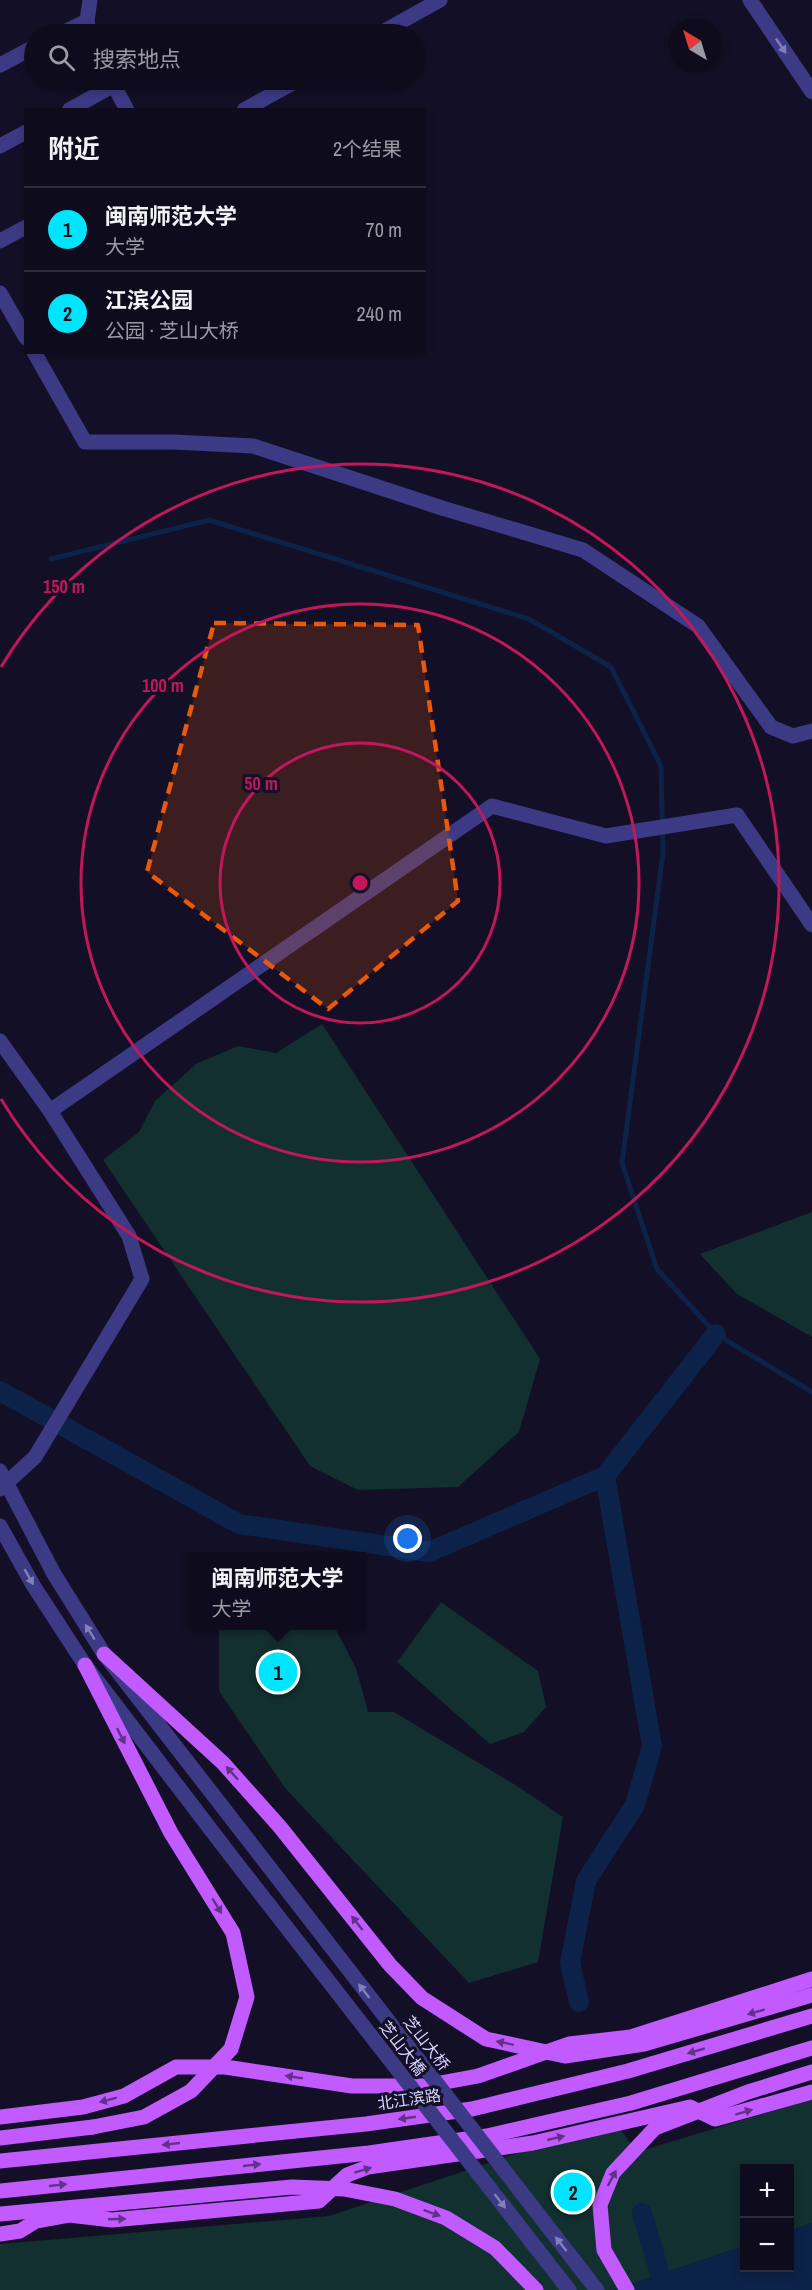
<!DOCTYPE html>
<html lang="zh">
<meta charset="utf-8">
<style>
:root{--surface:#0e0b1c;--page:#1c1929;--text:#f1f3f6;--muted:#9b9ba3;--line:#2e2b3b;--accent:#00e5ff}
body{margin:0;font-family:"Archivo Narrow","Noto Sans SC",sans-serif;background:var(--page);color:var(--text)}
.controls{position:absolute;right:18px;bottom:18px;display:grid;overflow:hidden;border-radius:0px;box-shadow:0 3px 9px #0003}
.controls button{width:54px;height:54px;display:grid;place-items:center;padding:0;border:0;border-bottom:2px solid var(--line);background:var(--surface);color:var(--text);font:30px sans-serif}
.compass{position:absolute;left:668px;top:18px;width:54px;height:54px;border-radius:50%;background:var(--surface);box-shadow:0 3px 9px #0003;rotate:322deg}
.you{position:absolute;left:408px;top:1539px;width:21px;height:21px;margin:-15px;border:4px solid #fff;border-radius:50%;background:#1a73e8;box-shadow:0 0 0 9px #1a73e833}
.badge{display:grid;place-items:center;width:39px;height:39px;border-radius:50%;background:var(--accent);color:#111;font-size:20px;font-weight:700}
.pin{position:absolute;translate:-50% -50%;border:3px solid #fff;box-shadow:0 2px 6px #0006}
.popup{position:absolute;left:189px;top:1552px;width:177px;height:78px;box-sizing:border-box;display:grid;place-content:center;border-radius:0px;background:var(--surface);filter:drop-shadow(0 2px 4px #0005);font-size:20px;white-space:nowrap;color:var(--muted)}
.popup b{font-size:22px;color:var(--text)}
.popup::after{content:'';position:absolute;left:50%;top:100%;margin-left:-12px;border:12px solid transparent;border-top-color:var(--surface)}
.list{margin:0;padding:0;list-style:none}
h2{display:flex;justify-content:space-between;align-items:center;height:78px;margin:0;padding:0 24px;font-size:26px}
h2 small{font-size:20px;font-weight:400;color:var(--muted)}
.list li{display:grid;grid-template-columns:39px 1fr auto;gap:18px;align-items:center;box-sizing:border-box;height:84px;padding:0 24px;border-top:2px solid var(--line)}
.list b{display:block;font-size:22px;white-space:nowrap}
.list p{margin:0;font-size:20px;white-space:nowrap;color:var(--muted)}
.list em{font-size:20px;font-style:normal;color:var(--muted)}
.icon{flex:none;width:33px;height:33px;fill:none;stroke:currentColor;stroke-width:2;stroke-linecap:round;stroke-linejoin:round}
.map{position:relative;flex:none;width:812px;height:2290px;overflow:hidden}
.search{position:absolute;background:var(--surface);box-shadow:0 3px 9px #0003;left:24px;top:24px;width:402px;height:66px;display:flex;align-items:center;gap:15px;box-sizing:border-box;padding:0 21px;border-radius:33px;color:var(--muted);font-size:22px}
.panel{position:absolute;background:var(--surface);box-shadow:0 3px 9px #0003;left:24px;top:108px;width:402px;height:246px;border-radius:0px}
.map>svg:first-child{display:block}
.green{fill:#12302f}
.water{fill:#0c2248}
.lines{fill:none;stroke-linecap:round;stroke-linejoin:round}
.stream{stroke:#0c2248;stroke-width:5}
.canal{stroke:#0c2248;stroke-width:20}
.minor{stroke:#3d3a85;stroke-width:15}
.tertiary{stroke:#3d3a85;stroke-width:15}
.primary{stroke:#c25bff;stroke-width:15}
.tertiary-bridge{stroke:#3d3a85;stroke-width:15}
.primary-bridge{stroke:#c25bff;stroke-width:15}
.oneway{fill:#837fbc}
.oneway2{fill:#623188}
.marked{fill:#e8590c;fill-opacity:0.2;stroke:#e8590c;stroke-width:4.5;stroke-dasharray:12 8;stroke-linejoin:round}
.ring{fill:none;stroke:#c2185b;stroke-width:3}
.labels{text-anchor:middle;dominant-baseline:central;stroke-width:6;stroke-linejoin:round;paint-order:stroke}
.street-label{font-size:16px;fill:#d9d4ff;stroke:#130f26}
.centre{fill:#c2185b;stroke:#130f26;stroke-width:3}
.ring-label{font-size:18px;text-anchor:middle;font-weight:bold;fill:#c2185b;stroke:#130f26;stroke-width:6;stroke-linejoin:round;paint-order:stroke}
</style>
<div class="map">
<svg width="812" height="2290" viewBox="0 0 812 2290">
<rect width="100%" height="100%" fill="#130f26"/>
<g class="green">
<path d="M322,1024L540,1359L519,1432L458,1487L358,1490L310,1466L103,1160L139,1132L155,1101L196,1064L238,1046L276,1053Z"/>
<path d="M812,1212V1337L737,1294L700,1254Z"/>
<path d="M441,1602L538,1671L546,1707L524,1732L490,1744L397,1662Z"/>
<path d="M219,1626H334L356,1668L368,1712H394L517,1786L563,1817L538,1962L469,1983L285,1788L219,1691Z"/>
<path d="M812,2099V2223L790,2231V2168H744V2246L614,2290H0V2244L329,2216L614,2121L637,2152Z"/>
</g>
<path class="water" d="M812,2223V2290H614L744,2246V2268H790V2231Z"/>
<g class="lines">
<path class="stream" d="M51,559L209,520L529,619L611,667L661,766L663,853L622,1163L657,1269L716,1334L812,1392"/>
<g class="canal">
<path d="M0,1391L239,1524L429,1552L605,1476L652,1746L635,1805L586,1881L570,1963L579,2002"/>
<path d="M605,1476L716,1334"/>
<path d="M642,2213L660,2274"/>
</g>
<g class="minor">
<path d="M60,34L87,21"/>
<path d="M90,34L87,21L90,0"/>
<path d="M0,65L34,47"/>
<path d="M111,80L127,110"/>
<path d="M69,110L114,85"/>
<path d="M0,146L26,132"/>
<path d="M0,293L26,338"/>
<path d="M34,352L85,442H174L253,446L442,508L583,550L698,626L771,727L793,736L812,731"/>
<path d="M0,1041L50,1111"/>
<path d="M0,1489L35,1457L142,1279L129,1236L50,1111L492,806L606,836L737,815L812,925"/>
</g>
<g class="tertiary">
<path d="M750,0L812,92"/>
<path d="M379,34L440,0"/>
<path d="M244,110L298,80"/>
<path d="M0,241L26,227"/>
<path d="M0,1526L33,1585L85,1665L231,1856"/>
</g>
<g class="primary">
<path d="M0,2117L83,2107L124,2096L176,2067H225L352,2086H424L478,2076L569,2044L631,2037L812,1979"/>
<path d="M0,2138L93,2127"/>
<path d="M0,2161L366,2124L472,2109L628,2071L812,2016"/>
<path d="M0,2191L369,2153L487,2136L631,2103L812,2048"/>
<path d="M0,2234L20,2231L36,2221L69,2215L112,2220L319,2201L347,2175L368,2167L533,2143L690,2107L715,2119L812,2092"/>
</g>
<g class="tertiary-bridge">
<path d="M0,1471L54,1574L104,1654L597,2290"/>
<path d="M231,1856L569,2290"/>
</g>
<g class="primary-bridge">
<path d="M104,1654L223,1763L280,1827L390,1965L422,1998L486,2039L565,2056L644,2044L812,1995"/>
<path d="M85,1665L171,1833L233,1933L247,1997L231,2049L191,2091L144,2117L93,2127"/>
<path d="M0,2214L292,2187L344,2189L395,2199L446,2218L495,2248L536,2290"/>
<path d="M627,2290L604,2250L600,2205L613,2173L655,2128L748,2092L812,2072"/>
</g>
</g>
<defs><path id="oneway-solid" d="M-6-.8H1V-3.2L6.5 0L1 3.2V.8H-6Z" transform="scale(1.5)"/></defs>
<g class="oneway">
<use href="#oneway-solid" transform="translate(781 46) rotate(56)"/>
<use href="#oneway-solid" transform="translate(29 1577) rotate(60)"/>
<use href="#oneway-solid" transform="translate(90 1632) rotate(-122)"/>
<use href="#oneway-solid" transform="translate(364 1991) rotate(-128)"/>
<use href="#oneway-solid" transform="translate(500 2201) rotate(52)"/>
<use href="#oneway-solid" transform="translate(561 2244) rotate(-128)"/>
</g>
<g class="oneway2">
<use href="#oneway-solid" transform="translate(121 1736) rotate(63)"/>
<use href="#oneway-solid" transform="translate(232 1773) rotate(-132)"/>
<use href="#oneway-solid" transform="translate(217 1906) rotate(59)"/>
<use href="#oneway-solid" transform="translate(357 1923) rotate(-128)"/>
<use href="#oneway-solid" transform="translate(756 2012) rotate(164)"/>
<use href="#oneway-solid" transform="translate(505 2043) rotate(-168)"/>
<use href="#oneway-solid" transform="translate(696 2051) rotate(164)"/>
<use href="#oneway-solid" transform="translate(294 2077) rotate(-171)"/>
<use href="#oneway-solid" transform="translate(108 2100) rotate(165)"/>
<use href="#oneway-solid" transform="translate(744 2112) rotate(-17)"/>
<use href="#oneway-solid" transform="translate(407 2118) rotate(172)"/>
<use href="#oneway-solid" transform="translate(556 2138) rotate(-13)"/>
<use href="#oneway-solid" transform="translate(171 2144) rotate(174)"/>
<use href="#oneway-solid" transform="translate(252 2165) rotate(-6)"/>
<use href="#oneway-solid" transform="translate(363 2170) rotate(-17)"/>
<use href="#oneway-solid" transform="translate(612 2178) rotate(-62)"/>
<use href="#oneway-solid" transform="translate(58 2185) rotate(-6)"/>
<use href="#oneway-solid" transform="translate(432 2213) rotate(20)"/>
<use href="#oneway-solid" transform="translate(117 2219) rotate(-2)"/>
</g>
<path class="marked" d="M214,623L418,625L458,901L328,1009L147,872Z"/>
<g class="ring">
<circle cx="360" cy="883" r="140"/>
<circle cx="360" cy="883" r="279"/>
<path d="M1 667A419 419 0 1 1 1 1099"/>
</g>
<g class="labels">
<g class="street-label">
<text transform="translate(427 2043) rotate(52)">芝山大桥</text>
<text transform="translate(403 2048) rotate(52)">芝山大橋</text>
<text transform="translate(409 2099) rotate(-8)">北江滨路</text>
</g>
</g>
<circle cx="360" cy="883" r="9" class="centre"/>
<g class="ring-label">
<text x="64" y="593">150 m</text>
<text x="163" y="692">100 m</text>
<text x="261" y="790">50 m</text>
</g>
</svg>
<div class="controls">
<button>+</button>
<button>−</button>
</div>
<svg class="compass" viewBox="-18 -18 36 36"><path d="M0-13l5 13h-10z" fill="#e53935"/><path d="M0 13l5-13h-10z" fill="#9b9ba3"/></svg>
<div class="you"></div>
<div class="pin badge" style="left:278px;top:1672px">1</div>
<div class="popup"><b>闽南师范大学</b>大学</div>
<div class="pin badge" style="left:573px;top:2192px">2</div>
<div class="search"><svg class="icon" aria-label="search" viewBox="0 0 24 24"><circle cx="10" cy="10" r="6"/><path d="M15 15l6 6"/></svg>搜索地点</div>
<section class="panel">
<h2>附近<small>2个结果</small></h2>
<ul class="list">
<li><span class="badge">1</span><div><b>闽南师范大学</b><p>大学</p></div><em>70 m</em></li>
<li><span class="badge">2</span><div><b>江滨公园</b><p>公园 · 芝山大桥</p></div><em>240 m</em></li>
</ul>
</section>
</div>
